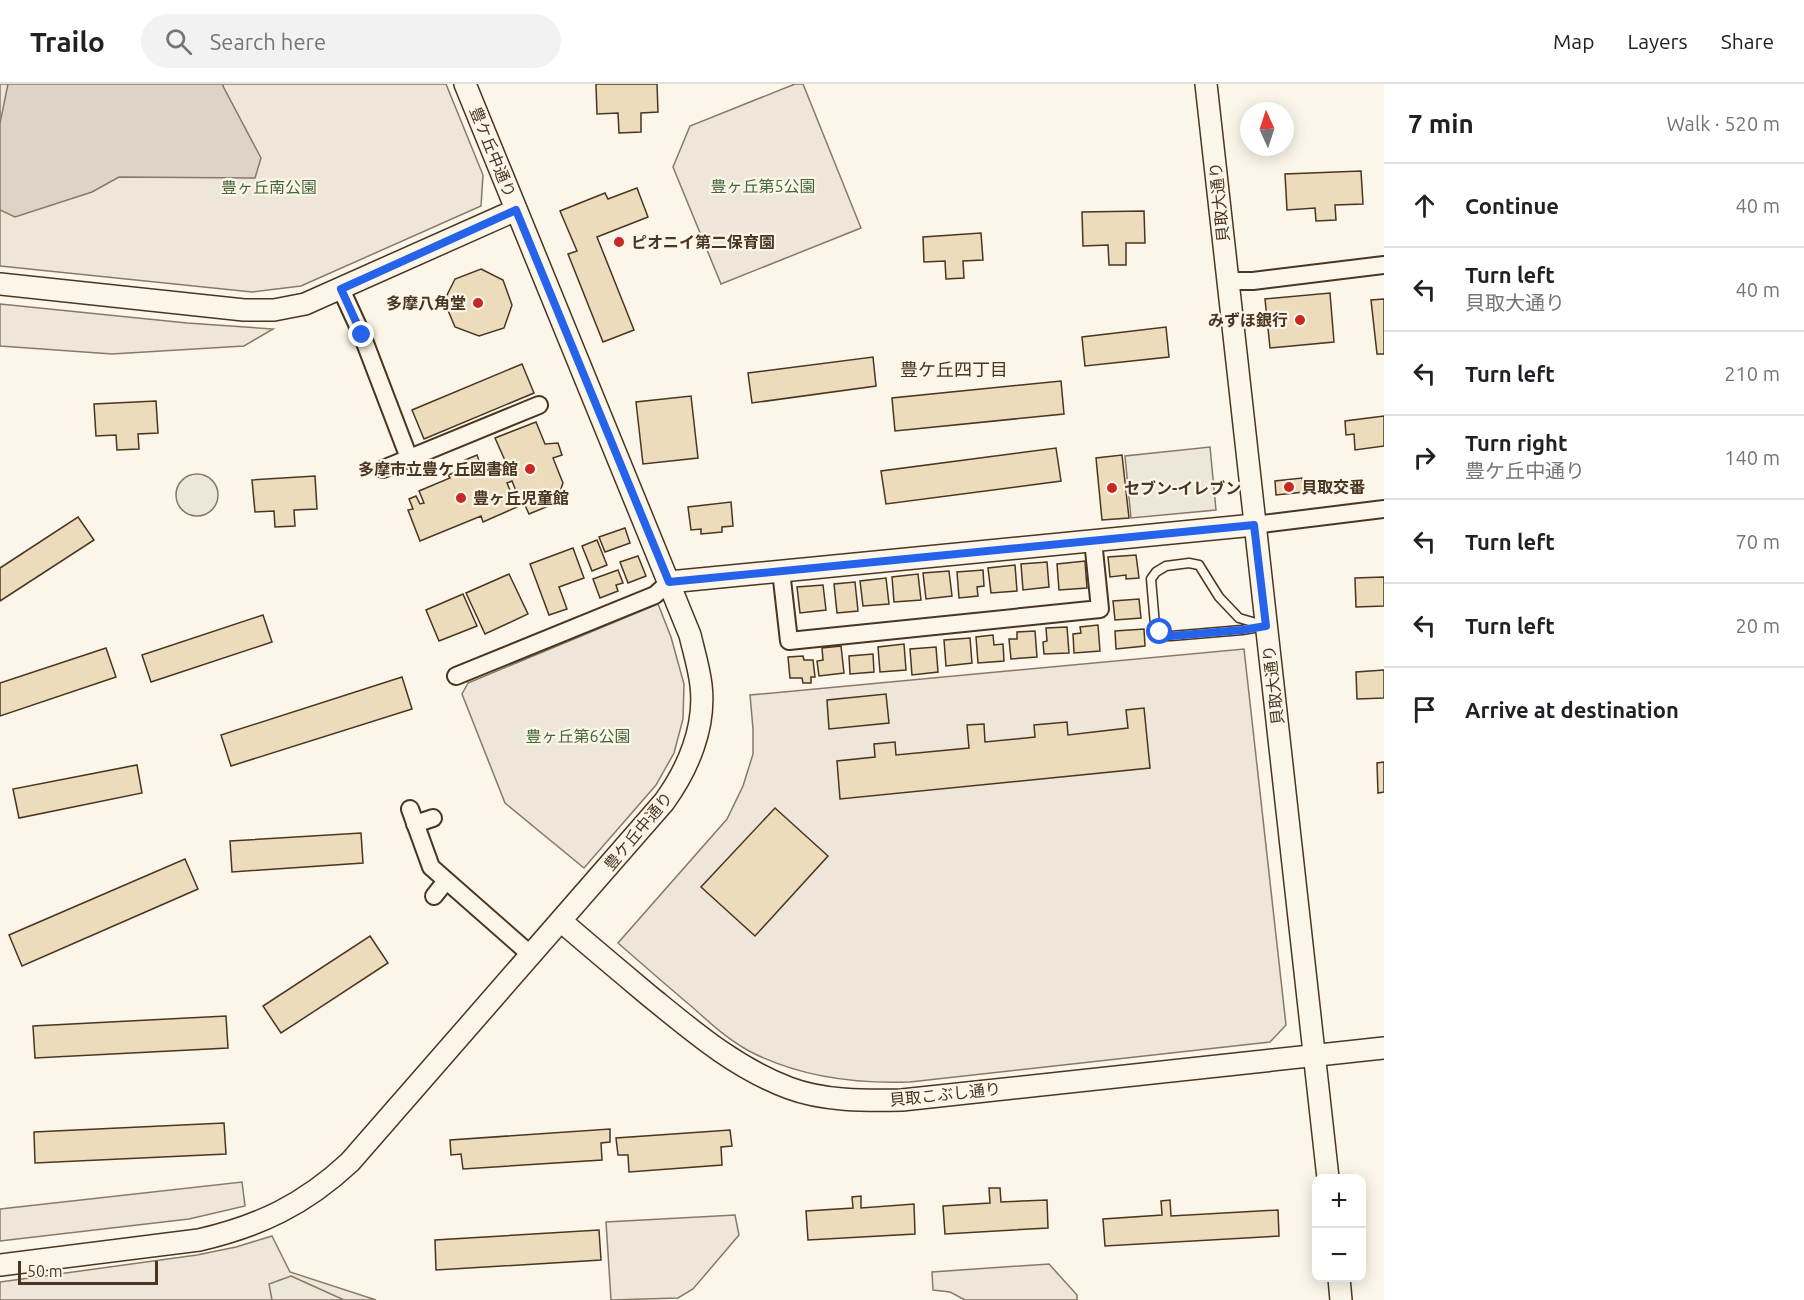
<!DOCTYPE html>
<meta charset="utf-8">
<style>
:root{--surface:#fff;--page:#f2f2f2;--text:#202124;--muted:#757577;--line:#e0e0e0}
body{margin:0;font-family:Ubuntu,"Noto Sans JP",sans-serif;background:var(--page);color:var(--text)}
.controls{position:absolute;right:18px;bottom:18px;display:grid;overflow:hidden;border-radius:12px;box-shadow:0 3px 15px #0003}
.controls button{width:54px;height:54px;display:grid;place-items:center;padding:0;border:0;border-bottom:2px solid var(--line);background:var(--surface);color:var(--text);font:30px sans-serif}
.compass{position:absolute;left:1240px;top:18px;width:54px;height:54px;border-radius:50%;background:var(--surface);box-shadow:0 3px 15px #0003;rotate:357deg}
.scale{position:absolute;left:18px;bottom:15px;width:140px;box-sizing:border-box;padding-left:6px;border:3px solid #4a3520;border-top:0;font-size:16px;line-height:21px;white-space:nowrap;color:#4a3520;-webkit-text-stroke:4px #fbf6e9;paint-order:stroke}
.stop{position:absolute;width:18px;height:18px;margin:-14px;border:4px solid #2563eb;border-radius:50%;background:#fff}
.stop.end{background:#2563eb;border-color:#fff;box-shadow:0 2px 6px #0008}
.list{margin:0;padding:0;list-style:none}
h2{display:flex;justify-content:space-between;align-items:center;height:78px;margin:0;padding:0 24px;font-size:26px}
h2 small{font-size:20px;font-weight:400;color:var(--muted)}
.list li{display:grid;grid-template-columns:39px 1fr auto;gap:18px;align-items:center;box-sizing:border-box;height:84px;padding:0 24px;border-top:2px solid var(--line)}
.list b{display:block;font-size:22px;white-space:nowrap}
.list p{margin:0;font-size:20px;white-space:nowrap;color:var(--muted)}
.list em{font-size:20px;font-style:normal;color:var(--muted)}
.icon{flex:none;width:33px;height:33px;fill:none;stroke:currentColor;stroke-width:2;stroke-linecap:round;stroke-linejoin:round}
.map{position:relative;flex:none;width:1384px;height:1216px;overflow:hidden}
header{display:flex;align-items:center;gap:36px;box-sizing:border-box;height:84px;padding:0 30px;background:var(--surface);border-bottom:2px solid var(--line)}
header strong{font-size:28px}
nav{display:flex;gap:33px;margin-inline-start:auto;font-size:21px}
.search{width:420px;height:54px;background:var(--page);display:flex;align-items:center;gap:15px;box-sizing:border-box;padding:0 21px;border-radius:33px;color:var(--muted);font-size:22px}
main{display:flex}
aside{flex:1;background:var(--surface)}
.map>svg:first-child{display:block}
.green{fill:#ede6d9;stroke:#887966;stroke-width:1.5}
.parking{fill:#ede7d9;stroke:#887966;stroke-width:1.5}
.water{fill:#dcd4c6;stroke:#887966;stroke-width:1.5}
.building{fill:#ecdcbc;stroke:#4a3520;stroke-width:1.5}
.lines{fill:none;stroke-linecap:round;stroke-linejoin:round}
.service-casing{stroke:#4a3520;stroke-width:11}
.minor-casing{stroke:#4a3520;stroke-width:20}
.tertiary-casing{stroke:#4a3520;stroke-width:24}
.service{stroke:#fbf6e9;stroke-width:8}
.minor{stroke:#fbf6e9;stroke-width:16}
.tertiary{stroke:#fbf6e9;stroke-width:21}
.route{stroke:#2563eb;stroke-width:8}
.poi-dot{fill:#c62828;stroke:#fbf6e9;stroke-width:2}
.labels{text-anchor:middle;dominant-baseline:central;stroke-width:4.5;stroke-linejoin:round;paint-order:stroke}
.street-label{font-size:16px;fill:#4a3520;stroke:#fbf6e9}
.park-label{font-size:16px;fill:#436837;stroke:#fbf6e9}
.poi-label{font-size:16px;font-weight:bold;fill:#4a3520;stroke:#fbf6e9;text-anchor:start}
.neighbourhood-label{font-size:18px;fill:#4a3520;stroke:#fbf6e9}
</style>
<header>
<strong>Trailo</strong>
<div class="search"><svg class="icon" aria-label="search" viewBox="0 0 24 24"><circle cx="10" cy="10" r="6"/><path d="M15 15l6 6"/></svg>Search here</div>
<nav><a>Map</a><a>Layers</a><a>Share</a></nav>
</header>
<main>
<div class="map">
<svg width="1384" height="1216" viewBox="0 0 1384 1216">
<rect width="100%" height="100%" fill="#fbf6e9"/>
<g class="green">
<path d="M0,0H446L483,91L481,122L301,202L252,208L0,182Z"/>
<path d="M795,0H803L861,144L721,200L673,83L690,42Z"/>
<path d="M0,220L187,239L273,245L244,262L112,270L0,262Z"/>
<path d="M658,520L671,553L684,600L683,635L674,669L656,701L584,784L505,719L462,610L468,599Z"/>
<path d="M1244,565L1286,941L1270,958L910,998C855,1000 799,993 749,967C727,955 709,938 691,922C666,901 642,880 618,859L727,735L743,702L753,670V645L750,611Z"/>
<path d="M242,1098L245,1122L189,1135L0,1157V1125Z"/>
<path d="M735,1131L739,1151L693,1205L678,1214L611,1216L606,1138Z"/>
<path d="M272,1152L290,1188L376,1216H0V1198L197,1171L236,1163Z"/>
<path d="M1049,1180L1077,1211V1216H965L950,1208L933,1206L932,1188Z"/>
</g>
<g class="parking">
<path d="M1210,363L1216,426L1131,434L1125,372Z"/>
<circle cx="197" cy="411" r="21"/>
<path d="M291,1192L344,1216H272L269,1200Z"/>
</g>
<path class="water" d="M8,0H223V2L261,74L255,94L119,93L92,108L15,133L0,126V39Z"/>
<g class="building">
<path d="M596,0H657L658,28L641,29V48L619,49L618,29L597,30Z"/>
<path d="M1361,87L1363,120L1335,121L1336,136L1316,137L1315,124L1287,126L1285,90Z"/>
<path d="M637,104L648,133L597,153L634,246L603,258L568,170L577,167L560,127L605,109L608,115Z"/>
<path d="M1144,127L1145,159H1126V181H1109L1108,161L1083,162L1082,128Z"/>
<path d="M981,149L983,176L963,177L964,194L946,195L945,177L924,178L923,153Z"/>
<path d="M481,185L503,196L512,221L504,244L479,252L455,243L444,217L455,195Z"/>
<path d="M1330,209L1334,258L1270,264L1265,215Z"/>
<path d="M1384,215V270H1377L1371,216Z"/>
<path d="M1166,243L1169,273L1085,282L1082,253Z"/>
<path d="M873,273L876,302L752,319L748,289Z"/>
<path d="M522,280L534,309L424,355L412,326Z"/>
<path d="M1061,297L1064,330L895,347L892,314Z"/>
<path d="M691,312L698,374L643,380L636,318Z"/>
<path d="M156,317L158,349L138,350L139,365L117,366L116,351L96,352L94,320Z"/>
<path d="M1384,332V362L1355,366L1354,350L1346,351L1345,337Z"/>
<path d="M536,338L545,360L558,359L562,371L553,374L563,399L556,419L529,430L518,406L516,407L512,397L507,399L517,423L483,438L481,432L420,457L408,426L413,425L409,415L416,412L420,420L424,419L419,407L450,394L448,391L467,384L468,387L473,385L471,379L467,381L465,376L477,371L481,382L493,377L497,385L507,381L495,354Z"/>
<path d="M1056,364L1061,397L886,420L881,387Z"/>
<path d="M1122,371L1129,434L1102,436L1096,374Z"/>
<path d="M315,392L317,425L294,426L295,442L275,443L274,427L255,428L252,396Z"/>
<path d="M1302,394L1304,408L1276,411L1275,397Z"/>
<path d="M731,418L733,442L722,443V448L701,450V445L691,446L688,423Z"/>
<path d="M78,433L94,456L0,517V484Z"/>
<path d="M625,444L630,459L605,468L599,453Z"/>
<path d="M597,456L607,481L592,487L582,462Z"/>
<path d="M573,464L584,494L559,503L567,525L549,531L530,480Z"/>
<path d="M1136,471L1139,494L1126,495V491L1110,493L1108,473Z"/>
<path d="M638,472L646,492L628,499L620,478Z"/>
<path d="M1085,477L1087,504L1059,506L1057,480Z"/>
<path d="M1047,478L1049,503L1023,506L1021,480Z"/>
<path d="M1015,481L1017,507L991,509L988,484Z"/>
<path d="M618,486L623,499L616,501L618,507L600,514L593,495Z"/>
<path d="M983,486L984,502L977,503L978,512L959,514L957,488Z"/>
<path d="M949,487L952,512L926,515L923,489Z"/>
<path d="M509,490L528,530L485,550L466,509Z"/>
<path d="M918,490L921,516L894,518L892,493Z"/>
<path d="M1384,493V522L1356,523L1355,494Z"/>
<path d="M886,494L889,520L863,522L860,497Z"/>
<path d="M855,498L858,527L837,529L834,500Z"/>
<path d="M823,501L826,526L800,529L797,503Z"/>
<path d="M463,510L477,542L439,557L426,526Z"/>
<path d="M1139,515L1141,534L1115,536L1113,517Z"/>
<path d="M263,531L272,558L151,598L142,571Z"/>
<path d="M1098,541L1100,567L1074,569L1073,550L1081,549L1080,543Z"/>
<path d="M1067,543L1069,569L1044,570L1043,558L1047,557L1046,544Z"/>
<path d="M1144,545L1145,562L1116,565L1115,547Z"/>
<path d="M1035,547L1037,573L1011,575L1009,555H1017V548Z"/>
<path d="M993,551L994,561L1003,560L1004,577L978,579L976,553Z"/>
<path d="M970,554L972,579L946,582L944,556Z"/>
<path d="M904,560L906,586L880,588L878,563Z"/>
<path d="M841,562L844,589L819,592L817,577L823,576L822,564Z"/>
<path d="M936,563L938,588L912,591L910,565Z"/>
<path d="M106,564L116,593L0,632V599Z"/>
<path d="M873,570L874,588L850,590L849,572Z"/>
<path d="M803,572L804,576H813L815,593H811V599H803L802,594H790L788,573Z"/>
<path d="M1384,586V614L1357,615L1356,588Z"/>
<path d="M402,593L412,625L231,682L221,651Z"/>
<path d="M886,610L889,639L829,645L827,616Z"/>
<path d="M1144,624L1150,684L840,715L837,677L875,673L874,660L895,658L896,671L969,664L967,641L984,640L985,658L1035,653L1034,641L1067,638L1068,651L1128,644L1126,626Z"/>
<path d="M1384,678V708L1378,709L1377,679Z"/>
<path d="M137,681L142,709L19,734L13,705Z"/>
<path d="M775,724L828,772L755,852L701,803Z"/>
<path d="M361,749L363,779L232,788L230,757Z"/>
<path d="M185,775L198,805L22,882L9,851Z"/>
<path d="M370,852L388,879L281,949L263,922Z"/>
<path d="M226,932L228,964L35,974L33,942Z"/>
<path d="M224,1039L226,1070L35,1079L34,1048Z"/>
<path d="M610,1045V1058L601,1059L602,1076L463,1085L461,1070L451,1071L450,1056Z"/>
<path d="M730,1046L732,1062L721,1063L722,1081L629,1088L628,1071H618L616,1054Z"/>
<path d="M989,1104H1000L1001,1118L1047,1116L1048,1144L945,1150L943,1122L990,1119Z"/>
<path d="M861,1112V1124L914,1120L915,1150L808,1156L806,1127L853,1124L852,1113Z"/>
<path d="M1170,1116L1171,1132L1278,1126L1279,1152L1105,1162L1103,1135L1162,1131L1161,1117Z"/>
<path d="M599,1146L601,1176L436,1186L435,1156Z"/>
</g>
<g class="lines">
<g class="service-casing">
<path id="service" d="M1189,479L1199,481L1219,513L1239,534L1266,542L1242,546L1171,552H1167L1160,548L1155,541L1151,495L1156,488L1166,482Z"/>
</g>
<g class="minor-casing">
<g id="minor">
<path d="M1227,197H1253L1384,181"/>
<path d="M341,205L362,251L409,374"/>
<path d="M383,385L539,321"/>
<path d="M1254,441L1384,425"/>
<path d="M781,487L789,557L1100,525L1093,456"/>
<path d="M456,592L655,511L669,498"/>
<path d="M410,725L431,783L531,871"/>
<path d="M415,740L433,734"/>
<path d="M434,812L446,797"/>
</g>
</g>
<g class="tertiary-casing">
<g id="tertiary">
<path d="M1206,0L1328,1094"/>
<path d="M0,200L244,226H274L305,220L516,126"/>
<path d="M669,498L1254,441"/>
<path d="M561,837C591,863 621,888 652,914C695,949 736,984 789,1004C823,1017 866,1017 902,1016L1384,964"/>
<path d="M0,1181L199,1156C259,1142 304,1121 350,1078L664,718C688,685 706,643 701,601C699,584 694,568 690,551L465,0"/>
<path d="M1339,1194L1341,1216"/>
</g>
</g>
<use href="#service" class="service"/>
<use href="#minor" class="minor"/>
<use href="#tertiary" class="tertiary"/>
</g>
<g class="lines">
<path class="route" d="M362,251L341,205L516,126L669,498L1254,441L1266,542L1242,546L1171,552H1167L1160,548"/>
</g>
<g class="poi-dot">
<circle cx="619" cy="158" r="6"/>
<circle cx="478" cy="219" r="6"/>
<circle cx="1300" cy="236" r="6"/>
<circle cx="530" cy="385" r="6"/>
<circle cx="1289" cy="403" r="6"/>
<circle cx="1112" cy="404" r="6"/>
<circle cx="461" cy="414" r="6"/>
</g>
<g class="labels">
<g class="street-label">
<text transform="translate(493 68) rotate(68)">豊ケ丘中通り</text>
<text transform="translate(1219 118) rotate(-96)">貝取大通り</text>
<text transform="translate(1273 601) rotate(-97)">貝取大通り</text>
<text transform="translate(638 747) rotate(-50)">豊ケ丘中通り</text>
<text transform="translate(945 1010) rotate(-6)">貝取こぶし通り</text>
</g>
<g class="park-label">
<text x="763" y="102">豊ヶ丘第5公園</text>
<text x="269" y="103">豊ヶ丘南公園</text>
<text x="578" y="652">豊ヶ丘第6公園</text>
</g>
<g class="poi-label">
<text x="631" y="158">ピオニイ第二保育園</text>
<text x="466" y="219" text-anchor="end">多摩八角堂</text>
<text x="1288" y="236" text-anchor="end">みずほ銀行</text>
<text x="518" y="385" text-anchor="end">多摩市立豊ケ丘図書館</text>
<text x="1301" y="403">貝取交番</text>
<text x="1124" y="404">セブン-イレブン</text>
<text x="473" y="414">豊ヶ丘児童館</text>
</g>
<g class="neighbourhood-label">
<text x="954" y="285">豊ケ丘四丁目</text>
</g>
</g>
</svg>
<div class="controls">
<button>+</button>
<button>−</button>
</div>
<svg class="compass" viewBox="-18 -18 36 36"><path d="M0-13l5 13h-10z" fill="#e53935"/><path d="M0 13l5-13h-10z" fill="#757577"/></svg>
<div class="scale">50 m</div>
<div class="stop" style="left:1160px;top:548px"></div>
<div class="stop end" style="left:362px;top:251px"></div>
</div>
<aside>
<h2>7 min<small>Walk · 520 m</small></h2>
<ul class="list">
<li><svg class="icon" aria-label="ahead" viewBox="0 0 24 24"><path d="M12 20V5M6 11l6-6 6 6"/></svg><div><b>Continue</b></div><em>40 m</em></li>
<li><svg class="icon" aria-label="left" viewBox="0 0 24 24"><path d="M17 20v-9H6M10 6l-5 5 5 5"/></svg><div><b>Turn left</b><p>貝取大通り</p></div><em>40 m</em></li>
<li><svg class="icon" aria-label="left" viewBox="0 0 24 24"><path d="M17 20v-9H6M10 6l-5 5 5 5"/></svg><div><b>Turn left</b></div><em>210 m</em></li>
<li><svg class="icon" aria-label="right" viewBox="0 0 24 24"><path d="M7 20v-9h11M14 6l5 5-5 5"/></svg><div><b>Turn right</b><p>豊ケ丘中通り</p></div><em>140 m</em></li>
<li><svg class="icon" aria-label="left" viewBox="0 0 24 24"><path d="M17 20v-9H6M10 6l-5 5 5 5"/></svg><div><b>Turn left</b></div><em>70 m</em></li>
<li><svg class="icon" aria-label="left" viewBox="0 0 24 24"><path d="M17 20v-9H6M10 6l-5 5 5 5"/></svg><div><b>Turn left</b></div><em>20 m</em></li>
<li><svg class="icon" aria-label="arrive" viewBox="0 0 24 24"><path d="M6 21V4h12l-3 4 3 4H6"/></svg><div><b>Arrive at destination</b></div></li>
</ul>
</aside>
</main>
